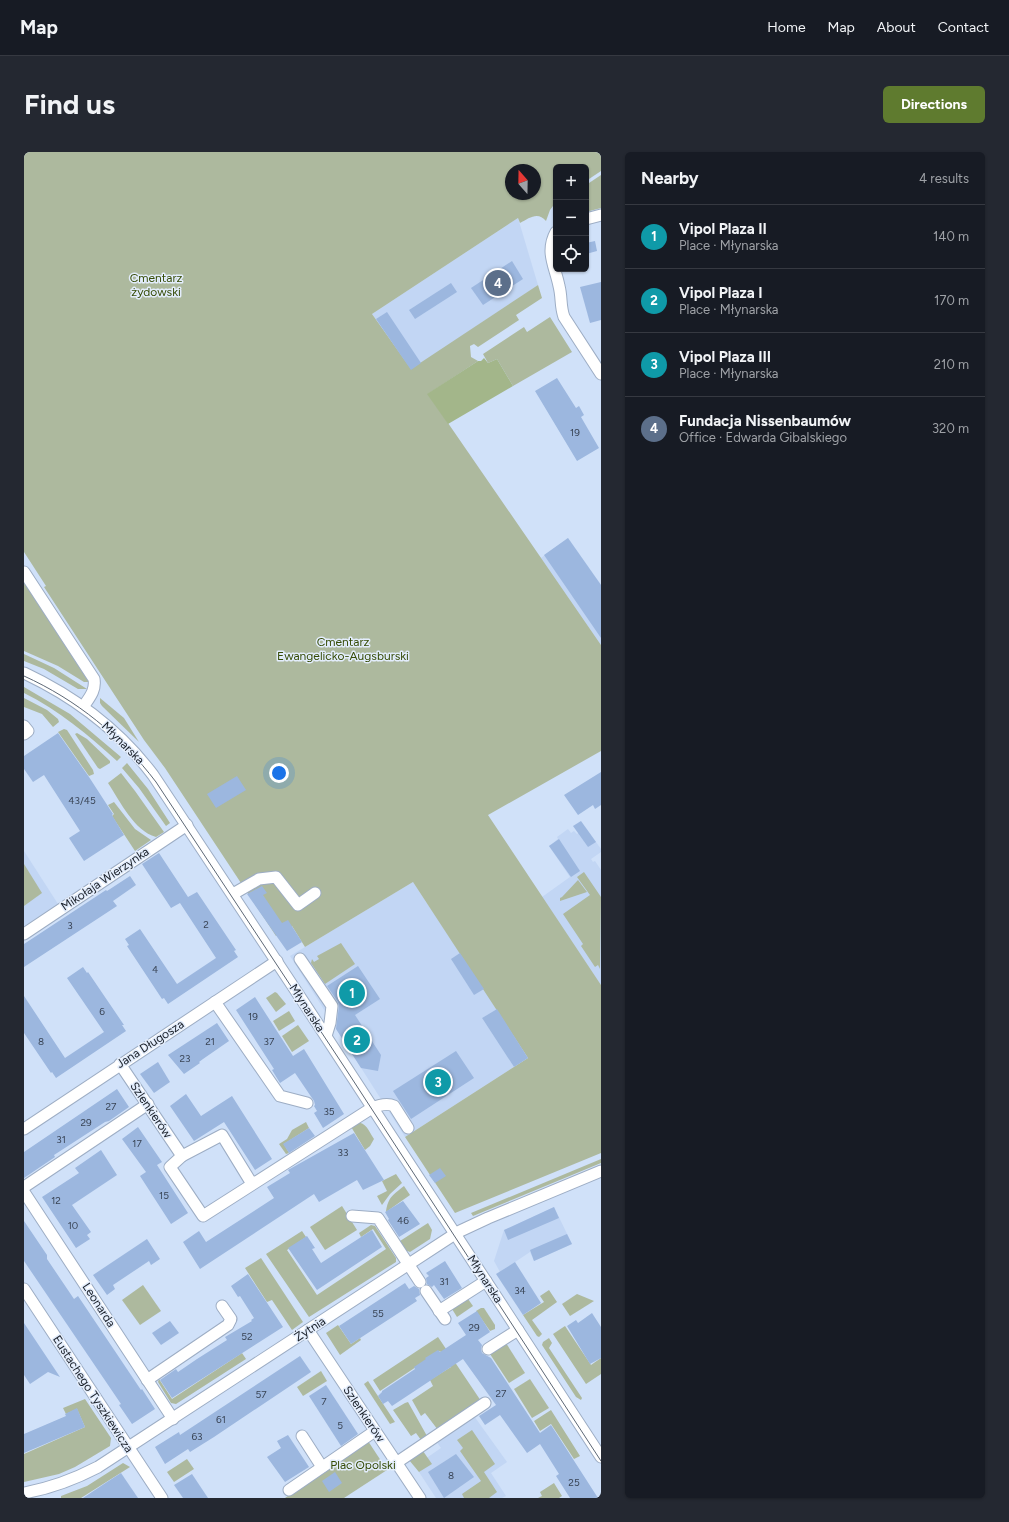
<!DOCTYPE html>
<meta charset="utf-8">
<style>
:root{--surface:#171b24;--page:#242831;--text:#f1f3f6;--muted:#9ea1a6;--line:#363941;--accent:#5f7b2f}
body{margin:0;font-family:Figtree,sans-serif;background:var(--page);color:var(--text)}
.controls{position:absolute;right:12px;top:12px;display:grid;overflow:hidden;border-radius:6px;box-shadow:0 1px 3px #0004}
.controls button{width:36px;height:36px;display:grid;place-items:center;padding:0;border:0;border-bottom:1px solid var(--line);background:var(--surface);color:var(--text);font:20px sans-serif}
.compass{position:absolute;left:481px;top:12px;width:36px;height:36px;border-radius:50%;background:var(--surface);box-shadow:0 1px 3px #0004;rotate:340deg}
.you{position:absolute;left:255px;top:621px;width:14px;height:14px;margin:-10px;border:3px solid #fff;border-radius:50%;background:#1a73e8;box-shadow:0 0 0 6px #1a73e833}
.badge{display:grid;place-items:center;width:26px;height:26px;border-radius:50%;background:var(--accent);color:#fff;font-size:13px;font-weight:700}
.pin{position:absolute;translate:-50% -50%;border:2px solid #fff;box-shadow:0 1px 4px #0006}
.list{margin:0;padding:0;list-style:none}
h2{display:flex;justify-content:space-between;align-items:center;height:52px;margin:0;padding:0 16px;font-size:17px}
h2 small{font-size:13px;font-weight:400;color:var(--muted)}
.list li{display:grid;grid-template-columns:26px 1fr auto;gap:12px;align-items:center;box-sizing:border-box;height:64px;padding:0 16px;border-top:1px solid var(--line)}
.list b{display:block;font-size:15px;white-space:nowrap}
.list p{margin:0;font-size:13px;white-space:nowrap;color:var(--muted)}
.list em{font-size:13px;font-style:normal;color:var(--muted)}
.icon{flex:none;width:22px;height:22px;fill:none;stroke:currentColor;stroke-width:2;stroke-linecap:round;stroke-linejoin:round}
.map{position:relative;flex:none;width:577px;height:1346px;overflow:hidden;border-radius:6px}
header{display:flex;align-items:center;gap:24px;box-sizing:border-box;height:56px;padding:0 20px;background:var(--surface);border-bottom:1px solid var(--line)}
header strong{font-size:19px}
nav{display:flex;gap:22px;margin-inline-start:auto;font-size:14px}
.intro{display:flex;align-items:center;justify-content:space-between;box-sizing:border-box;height:96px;padding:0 24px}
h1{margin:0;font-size:28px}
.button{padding:10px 18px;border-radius:6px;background:var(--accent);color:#fff;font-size:14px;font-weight:700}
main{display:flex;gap:24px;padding:0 24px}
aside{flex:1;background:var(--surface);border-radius:6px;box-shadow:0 1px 3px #0004}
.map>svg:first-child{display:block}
.built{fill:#c2d6f4}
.green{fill:#adb99e;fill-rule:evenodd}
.forest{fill:#a3b68a}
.building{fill:#9cb7df}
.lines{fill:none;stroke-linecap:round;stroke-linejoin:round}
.minor-casing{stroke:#9dadc4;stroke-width:13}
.minor{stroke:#fff;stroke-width:11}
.tram{stroke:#5d6876;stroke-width:1}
.labels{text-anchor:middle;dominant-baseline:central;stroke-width:3;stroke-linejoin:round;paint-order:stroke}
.number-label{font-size:10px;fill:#394455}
.park-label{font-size:12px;fill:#354b05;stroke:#e3edfc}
.street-label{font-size:12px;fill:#181e27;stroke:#e3edfc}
</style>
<header>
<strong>Map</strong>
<nav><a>Home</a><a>Map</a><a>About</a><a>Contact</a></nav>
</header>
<div class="intro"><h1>Find us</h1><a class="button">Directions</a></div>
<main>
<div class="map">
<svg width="577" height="1346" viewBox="0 0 577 1346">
<rect width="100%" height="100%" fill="#d0e1f9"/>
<g class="built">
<path d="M494,66L514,133L387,218L348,162Z"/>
<path d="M544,386L577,433V493L517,406Z"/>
<path d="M562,676L577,697V700L567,707L569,710L571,709L577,718V833L518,745L546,725L525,694L534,687L533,685L544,677L547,681L550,679L553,682Z"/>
<path d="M0,699L34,752L0,774Z"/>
<path d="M389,730L473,857L458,866L490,915L381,985L266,804Z"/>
<path d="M530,1055L548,1092L510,1109L506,1100L476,1120L470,1109L480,1078Z"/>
<path d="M450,1264L483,1310L467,1321L482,1344L478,1346H412L391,1314L417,1296L412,1289Z"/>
</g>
<g class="green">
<path d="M0,0H577V19L562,29V15H532V50L526,58L522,69C514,59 505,66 496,71L494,66L348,162L387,217L514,133L518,146L492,163L495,168L454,195L450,192L446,194L447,205L454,209L404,242L577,493V599L464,663L577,833V1001L431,1061L381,985L504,906L389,730L281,795L268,774L252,784L141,616L120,588L20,435L22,434L0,400ZM487,18H511V42H487Z"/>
<path d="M577,23V56L562,60V33Z"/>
<path d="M526,165L548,200L489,234L473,207L464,211L459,202L500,175L503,180Z"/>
<path d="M0,430L65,530H60L34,514L0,499Z"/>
<path d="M0,502L30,516L63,537H54L20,517L0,509Z"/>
<path d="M0,535L46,562L97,605L93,609C64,583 35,558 0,541Z"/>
<path d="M0,546L23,558L34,567L35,570L29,575L18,562L0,555Z"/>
<path d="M76,546L100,566L115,590L78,554L76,551Z"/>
<path d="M40,577L43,578L69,618L70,622L65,624L34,580Z"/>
<path d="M53,581L63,587L86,609V611L76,617L74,616L51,582Z"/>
<path d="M103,611L124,637L146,671L142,674L115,636L98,616Z"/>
<path d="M97,621L111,639L140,680L132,685C110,679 96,649 84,631Z"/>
<path d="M90,650L111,677L127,688L111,699L88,664L90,662L84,653Z"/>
<path d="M0,712L18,741L0,754Z"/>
<path d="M560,720L577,745L576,817L574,813L571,815L557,794L559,792L539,762L566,743L553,725Z"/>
<path d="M554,728L563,740L536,749V746L538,745Z"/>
<path d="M317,791L331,812L301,832L287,811L288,807L290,810L295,807L293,804Z"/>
<path d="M251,840L253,841L262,852L252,860L242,846Z"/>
<path d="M265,859L271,869L255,879L249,869Z"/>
<path d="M274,873L285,889L268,900L258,884Z"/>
<path d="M282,970L285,976L260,992L265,1001L262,1002L255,992L263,987L268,978Z"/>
<path d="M332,970C343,971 344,978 350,987L346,994L341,998L326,973Z"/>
<path d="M577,1007V1011L449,1064L447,1061Z"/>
<path d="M372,1022L378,1031L366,1042L358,1053L353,1044L363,1039L358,1029Z"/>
<path d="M380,1034L386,1043L362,1060C364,1045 369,1043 380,1034Z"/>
<path d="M318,1054L333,1078L301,1098L286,1075Z"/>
<path d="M404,1071L408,1078L406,1087L386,1100L381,1098L376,1089Z"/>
<path d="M347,1073L351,1074L372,1106V1110L285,1165L242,1102L278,1079L282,1085L263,1098L293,1143L362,1097L349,1077L337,1085L335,1081Z"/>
<path d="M237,1106L279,1170L268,1178L248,1148L243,1150L221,1116Z"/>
<path d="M119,1133L137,1159L116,1173L98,1148Z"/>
<path d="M525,1138L533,1150L508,1168L518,1182L515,1185L513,1184L499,1163L520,1150L516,1144Z"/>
<path d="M553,1142L570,1149L546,1164L538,1152Z"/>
<path d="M444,1147L449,1154L433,1165L428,1157Z"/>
<path d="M457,1156H460L471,1173V1177L466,1179L452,1159Z"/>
<path d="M314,1173L327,1192L336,1186L337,1188L316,1203L302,1181Z"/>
<path d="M541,1174L567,1213L577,1206V1222L562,1232L529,1182Z"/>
<path d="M414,1185L457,1249L414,1278L401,1261L397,1264L388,1248L409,1234L406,1228L427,1215L416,1199L356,1239L349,1228Z"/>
<path d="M525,1186L528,1191L525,1196L558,1246L557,1248L552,1245L518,1193L519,1190Z"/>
<path d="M482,1191L501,1221L485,1231L466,1202Z"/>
<path d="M218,1201L222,1207L152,1252L147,1251L134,1230L135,1227L148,1247Z"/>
<path d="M297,1219L303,1229L279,1244L273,1235Z"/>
<path d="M506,1227L525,1256L508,1266L490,1237Z"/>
<path d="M344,1229L371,1270L366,1272L340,1232Z"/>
<path d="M61,1247L87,1286L86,1294L51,1315L35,1322L0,1330V1302L61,1275L53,1257L42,1262L39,1256Z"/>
<path d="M384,1250L403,1284L397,1288L392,1281L387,1284L369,1258L381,1251Z"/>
<path d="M527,1258L556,1304L550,1307L527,1272L516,1279L510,1269Z"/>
<path d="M448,1278L471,1312L460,1320L473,1340L465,1346H440L438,1342L457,1329L436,1299L439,1296L433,1288Z"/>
<path d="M344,1289L363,1318L320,1346H261Z"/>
<path d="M399,1299L408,1312L395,1320L385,1308Z"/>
<path d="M163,1307L170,1317L150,1330L143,1320Z"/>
<path d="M99,1311L106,1315L57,1346H37V1344L63,1334Z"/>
<path d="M530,1331L538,1344L535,1346H514L518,1344L516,1340Z"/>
</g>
<path class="forest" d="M460,206L464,211L473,207L489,234L424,272L403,242L454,209H457Z"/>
<g class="building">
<path d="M571,89L573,99L562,102V91Z"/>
<path d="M488,109L499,127L459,153L447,136Z"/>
<path d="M577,130V168L566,171L556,135Z"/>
<path d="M427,131L433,140L391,167L385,158Z"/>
<path d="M363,160L397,211L387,218L352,167Z"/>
<path d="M533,226L552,256L555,254L560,263L557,265L575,296L553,309L511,239Z"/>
<path d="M544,386L577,433V486L520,403Z"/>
<path d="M34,581L65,625L89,662L88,663L100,683L60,709L45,686L56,679L20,623L9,630L0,617V604Z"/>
<path d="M577,620V653L571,657L569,653L554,663L540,643Z"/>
<path d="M213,624L222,638L192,656L183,642Z"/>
<path d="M557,669L572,690L564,695L549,674Z"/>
<path d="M535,687L556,719L547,725L525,694Z"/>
<path d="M135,701L164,745L173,740L212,798L210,799L214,805L144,852L140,846L138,847L103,794L105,793L101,787L116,777L153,832L192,806L156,751L147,756L118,712Z"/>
<path d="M106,724L112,733L89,749L93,754L0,815V792L82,738L83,739Z"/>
<path d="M238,734L243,741L239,743L258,771L264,768L278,790L263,799L223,742Z"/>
<path d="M436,801L460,837L450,843L427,807Z"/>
<path d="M334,814L356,847L331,863L357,903L354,919L337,916L312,877L315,854L314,850L303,834Z"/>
<path d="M59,815L63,821L64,820L100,873H98L102,879L32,926L28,920L27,921L0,881V844L41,906L80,880L43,826Z"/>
<path d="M231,845L269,904L280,897L320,962L299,976L290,961L293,959L290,954L291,953L290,949L271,921L256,931L248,918L250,917L212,858Z"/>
<path d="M473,857L504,906L490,915L458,866Z"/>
<path d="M193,871L205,889L179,907L175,910L176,911L160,922L144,903Z"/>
<path d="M432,899L450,926L387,967L369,939Z"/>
<path d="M134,910L146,930L130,941L116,922Z"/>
<path d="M93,937L105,955L85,969L81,970L30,1003L31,1005L0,1026V1000Z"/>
<path d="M162,942L177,964L208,944L248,1007L231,1018L200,970L170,989L146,954Z"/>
<path d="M114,975L138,1010L133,1013L164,1061L147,1072L116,1024L122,1020L98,987Z"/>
<path d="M285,976L291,984L265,1001L259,992Z"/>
<path d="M330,981L360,1028L339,1038L333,1028L295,1050L290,1042L176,1117L159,1090L175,1079L182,1090L250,1046L243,1035L266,1021L264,1018Z"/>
<path d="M77,998L93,1023L48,1053L67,1080L63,1083L66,1087L52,1096L18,1045L55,1021L51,1016Z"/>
<path d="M416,1016L422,1024L411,1031L405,1023Z"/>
<path d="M379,1049L396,1072L375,1085L364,1068L365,1067L361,1060Z"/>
<path d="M530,1055L535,1066L484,1088L480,1078Z"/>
<path d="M0,1069L23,1103V1107L50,1147L54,1144L117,1238L118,1237L131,1257L108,1272L95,1253L97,1252L0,1109Z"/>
<path d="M348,1078L358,1095L293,1138L264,1096L283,1084L291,1096L288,1097L297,1111Z"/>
<path d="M543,1082L548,1092L510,1109L506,1098Z"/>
<path d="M123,1087L136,1107L127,1113L125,1109L89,1133L91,1137L83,1143L69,1123Z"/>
<path d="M421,1109L438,1136L420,1147L410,1133L408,1135L403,1132L402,1126L405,1124L402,1121Z"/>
<path d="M491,1110L517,1151L499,1163L472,1122Z"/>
<path d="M224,1122L259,1175L148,1246L136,1228L152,1217L154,1220L173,1207L203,1188L201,1185L228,1169L227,1168L230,1166L216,1144L214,1145L207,1134Z"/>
<path d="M381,1131L385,1137L390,1134L395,1137L396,1143L391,1146L393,1149L327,1192L315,1174Z"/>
<path d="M453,1159L466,1180L454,1188L458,1193L457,1197L458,1201L467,1206L516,1281L527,1273L574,1346H546L532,1324L535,1322L516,1292L503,1301L476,1263L461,1273L455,1264L472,1253L439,1207L368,1254L364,1249L359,1252L354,1244L358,1240V1239L391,1217L390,1215L402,1207L401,1206L414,1198L416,1200L442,1183L434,1171Z"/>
<path d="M568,1161L577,1175V1206L566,1212L543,1174L552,1168L554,1171Z"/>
<path d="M146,1169L155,1181L137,1193L128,1181Z"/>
<path d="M0,1171L36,1225L24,1220L6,1232L0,1223Z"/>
<path d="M276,1204L287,1220L190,1285L166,1300L164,1297L141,1312L131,1295L155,1280L156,1283Z"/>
<path d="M302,1233L334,1282L317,1294L285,1244Z"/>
<path d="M53,1256L61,1275L0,1301V1282L42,1264L41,1262Z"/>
<path d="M264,1283L285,1315L261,1330L243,1305L257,1296L253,1289Z"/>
<path d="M432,1302L450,1325L420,1346L404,1320Z"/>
<path d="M311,1320L318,1331L305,1340L298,1329Z"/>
<path d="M97,1321L114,1346H59L83,1330Z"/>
<path d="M168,1322L184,1346H159L150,1333Z"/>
</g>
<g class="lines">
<g class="minor-casing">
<g id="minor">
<path d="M562,67L577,63"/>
<path d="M532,80C521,100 531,114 535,134C538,145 536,154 540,165L577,222"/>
<path d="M0,420L70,527C72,539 65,546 59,555"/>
<path d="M0,521C51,545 95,578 129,623L280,851L577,1305"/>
<path d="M0,574L4,579L0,582"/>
<path d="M209,742L235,727L252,725L274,753L291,741"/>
<path d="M0,782L163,673"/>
<path d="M276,807L308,854L306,871L302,884"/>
<path d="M191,850L256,944L283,951"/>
<path d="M96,912L158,1004L146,1015L179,1064L348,956C355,953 364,951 370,954L384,976"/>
<path d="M0,977L253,809"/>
<path d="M158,1004L198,983L228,1032"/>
<path d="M0,1035L124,952"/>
<path d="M0,1040L149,1267"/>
<path d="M328,1064L354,1066L396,1130"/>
<path d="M0,1137L138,1346"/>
<path d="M402,1139L421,1167"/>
<path d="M415,1159L462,1129"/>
<path d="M284,1178L396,1346"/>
<path d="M464,1197L494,1178"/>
<path d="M123,1228L204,1173L207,1167L198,1154"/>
<path d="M278,1284L298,1315"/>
<path d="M372,1311L461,1251"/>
<path d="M265,1338L351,1279"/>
<path d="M0,1341C28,1336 49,1328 74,1315L434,1080L464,1066L577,1019"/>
</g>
</g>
<use href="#minor" class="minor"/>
<path class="tram" d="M0,524C53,548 97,584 132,630L323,919L577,1309"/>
</g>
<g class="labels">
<g class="number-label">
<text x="551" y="280">19</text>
<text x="58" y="648">43/45</text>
<text x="182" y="772">2</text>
<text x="46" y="773">3</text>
<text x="131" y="817">4</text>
<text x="78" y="859">6</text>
<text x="229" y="864">19</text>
<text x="17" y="889">8</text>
<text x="186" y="889">21</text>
<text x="245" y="889">37</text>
<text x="161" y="906">23</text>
<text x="87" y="954">27</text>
<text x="305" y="959">35</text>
<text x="62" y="970">29</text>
<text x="37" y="987">31</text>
<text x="113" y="991">17</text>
<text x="319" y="1000">33</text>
<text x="140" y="1043">15</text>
<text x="32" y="1048">12</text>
<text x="379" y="1068">46</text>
<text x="49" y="1073">10</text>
<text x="420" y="1129">31</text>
<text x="496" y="1138">34</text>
<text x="354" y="1161">55</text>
<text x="450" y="1175">29</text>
<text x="223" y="1184">52</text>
<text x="477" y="1241">27</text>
<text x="237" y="1242">57</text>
<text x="300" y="1249">7</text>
<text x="197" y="1267">61</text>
<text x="316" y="1273">5</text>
<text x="173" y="1284">63</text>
<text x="427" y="1323">8</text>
<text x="550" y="1330">25</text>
</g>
<g class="park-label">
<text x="132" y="126">Cmentarz<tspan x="132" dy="14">żydowski</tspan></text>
<text x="319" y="490">Cmentarz<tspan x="319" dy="14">Ewangelicko-Augsburski</tspan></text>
<text x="339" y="1313">Plac Opolski</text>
</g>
<g class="street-label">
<text transform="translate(99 591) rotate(45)">Młynarska</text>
<text transform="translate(81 727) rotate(-34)">Mikołaja Wierzynka</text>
<text transform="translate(283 856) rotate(57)">Młynarska</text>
<text transform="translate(126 892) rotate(-33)">Jana Długosza</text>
<text transform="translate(127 958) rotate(56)">Szlenkierów</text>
<text transform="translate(461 1127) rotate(57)">Młynarska</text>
<text transform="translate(75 1153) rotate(57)">Leonarda</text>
<text transform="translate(286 1177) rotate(-33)">Żytnia</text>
<text transform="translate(69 1242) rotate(57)">Eustachego Tyszkiewicza</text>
<text transform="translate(340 1262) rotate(56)">Szlenkierów</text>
</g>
</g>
</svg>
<div class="controls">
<button>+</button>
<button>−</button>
<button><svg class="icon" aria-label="locate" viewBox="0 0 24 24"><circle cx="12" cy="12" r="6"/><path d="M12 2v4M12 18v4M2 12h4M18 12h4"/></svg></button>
</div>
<svg class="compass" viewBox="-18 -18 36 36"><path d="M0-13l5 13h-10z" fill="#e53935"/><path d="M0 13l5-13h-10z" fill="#9ea1a6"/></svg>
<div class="you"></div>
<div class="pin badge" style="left:328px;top:841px;background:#0f9aa8">1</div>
<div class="pin badge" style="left:333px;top:888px;background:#0f9aa8">2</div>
<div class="pin badge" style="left:414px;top:930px;background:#0f9aa8">3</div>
<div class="pin badge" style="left:474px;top:131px;background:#5c6f8a">4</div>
</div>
<aside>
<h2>Nearby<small>4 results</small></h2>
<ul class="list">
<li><span class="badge" style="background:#0f9aa8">1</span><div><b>Vipol Plaza II</b><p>Place · Młynarska</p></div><em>140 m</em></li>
<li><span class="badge" style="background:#0f9aa8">2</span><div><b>Vipol Plaza I</b><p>Place · Młynarska</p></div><em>170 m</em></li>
<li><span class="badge" style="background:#0f9aa8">3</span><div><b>Vipol Plaza III</b><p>Place · Młynarska</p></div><em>210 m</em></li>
<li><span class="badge" style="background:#5c6f8a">4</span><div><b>Fundacja Nissenbaumów</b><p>Office · Edwarda Gibalskiego</p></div><em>320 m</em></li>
</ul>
</aside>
</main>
